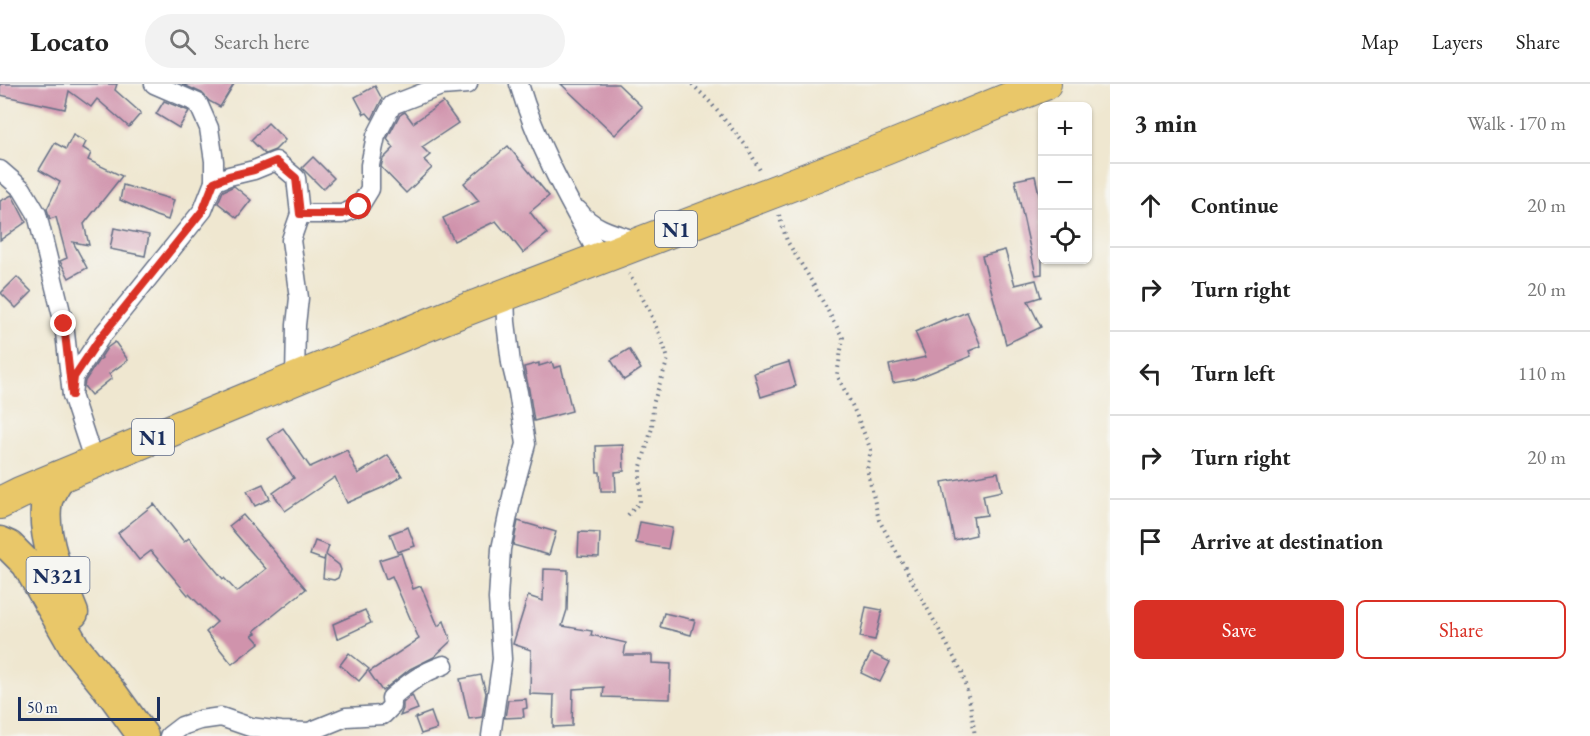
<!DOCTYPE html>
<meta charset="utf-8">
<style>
:root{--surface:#fff;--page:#f2f2f2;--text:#222;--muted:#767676;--line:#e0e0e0;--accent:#d93025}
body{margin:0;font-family:"EB Garamond",serif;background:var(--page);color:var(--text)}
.controls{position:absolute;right:18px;top:18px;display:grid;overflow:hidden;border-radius:9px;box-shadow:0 2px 4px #0004}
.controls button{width:54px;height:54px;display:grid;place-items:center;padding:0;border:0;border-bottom:2px solid var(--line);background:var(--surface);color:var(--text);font:30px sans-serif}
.scale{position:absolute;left:18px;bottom:15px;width:142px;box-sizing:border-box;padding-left:6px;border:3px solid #1b2f5e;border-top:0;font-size:16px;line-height:21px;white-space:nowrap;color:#1b2f5e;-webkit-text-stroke:4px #f6f6f2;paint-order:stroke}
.stop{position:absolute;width:18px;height:18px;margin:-14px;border:4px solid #d93025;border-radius:50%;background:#fff}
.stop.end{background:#d93025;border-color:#fff;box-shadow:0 2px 6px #0008}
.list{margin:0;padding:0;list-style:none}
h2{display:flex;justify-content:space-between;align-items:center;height:78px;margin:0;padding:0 24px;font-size:26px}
h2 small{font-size:20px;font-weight:400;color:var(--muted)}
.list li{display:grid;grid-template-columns:39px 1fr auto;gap:18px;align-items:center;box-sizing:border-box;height:84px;padding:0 24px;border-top:2px solid var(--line)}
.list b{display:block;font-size:22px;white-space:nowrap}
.list em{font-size:20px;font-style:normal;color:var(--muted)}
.actions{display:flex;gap:12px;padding:18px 24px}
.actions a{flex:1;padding:14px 0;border:2px solid var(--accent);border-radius:9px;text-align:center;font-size:21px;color:var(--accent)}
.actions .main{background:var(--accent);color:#fff}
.icon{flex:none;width:33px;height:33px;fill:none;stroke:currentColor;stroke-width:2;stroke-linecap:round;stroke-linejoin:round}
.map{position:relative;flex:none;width:1110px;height:652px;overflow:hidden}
header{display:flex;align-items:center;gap:36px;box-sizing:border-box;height:84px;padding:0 30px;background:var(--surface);border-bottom:2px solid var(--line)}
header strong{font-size:28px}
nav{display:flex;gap:33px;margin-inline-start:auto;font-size:21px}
.search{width:420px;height:54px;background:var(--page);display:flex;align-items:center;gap:15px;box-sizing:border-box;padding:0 21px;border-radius:33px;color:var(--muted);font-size:22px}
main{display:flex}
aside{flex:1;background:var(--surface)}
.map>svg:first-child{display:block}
.building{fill:#d093ac}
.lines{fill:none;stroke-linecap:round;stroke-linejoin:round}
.minor-casing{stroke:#656f86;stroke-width:21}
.primary-casing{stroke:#656f86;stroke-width:33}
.trunk-casing{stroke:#656f86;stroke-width:34}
.path{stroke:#656f86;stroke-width:4;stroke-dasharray:1.5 4.5;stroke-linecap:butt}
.minor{stroke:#fff;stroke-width:18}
.primary{stroke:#e9c769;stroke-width:30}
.trunk{stroke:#e9c769;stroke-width:32}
.route{stroke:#d93025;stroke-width:8}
.labels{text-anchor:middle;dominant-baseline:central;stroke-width:6;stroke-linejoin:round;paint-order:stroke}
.shield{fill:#f6f6f2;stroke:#5d6b8a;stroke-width:1.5}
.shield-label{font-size:21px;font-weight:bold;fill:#1b2f5e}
</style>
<header>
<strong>Locato</strong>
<div class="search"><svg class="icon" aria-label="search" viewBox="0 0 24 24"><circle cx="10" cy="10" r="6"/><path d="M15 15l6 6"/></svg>Search here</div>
<nav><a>Map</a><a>Layers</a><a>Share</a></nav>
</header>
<main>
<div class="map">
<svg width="1110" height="652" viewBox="0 0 1110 652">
<rect width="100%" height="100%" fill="#f6f6f2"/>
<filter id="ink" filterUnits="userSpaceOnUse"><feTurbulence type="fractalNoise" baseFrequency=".0167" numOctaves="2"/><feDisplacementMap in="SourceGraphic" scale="12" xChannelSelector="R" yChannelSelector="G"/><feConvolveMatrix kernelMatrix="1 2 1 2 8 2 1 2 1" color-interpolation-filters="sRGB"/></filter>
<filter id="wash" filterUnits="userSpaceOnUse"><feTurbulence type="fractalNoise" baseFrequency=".008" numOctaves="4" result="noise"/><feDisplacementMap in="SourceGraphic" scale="24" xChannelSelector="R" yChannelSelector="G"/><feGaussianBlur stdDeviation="1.35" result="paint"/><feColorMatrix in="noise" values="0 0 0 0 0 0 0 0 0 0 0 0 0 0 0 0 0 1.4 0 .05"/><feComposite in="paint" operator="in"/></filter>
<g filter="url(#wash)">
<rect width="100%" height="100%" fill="#efe7d0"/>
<g id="blocks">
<g class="building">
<path d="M0,0H117L115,6L141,29L129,43L97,15L91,23L69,7L65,25L0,11Z"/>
<path d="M182,0H234L220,23L209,17L202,9Z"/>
<path d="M561,0H618L642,23L615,51Z"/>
<path d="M375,2L382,15L372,35L367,29L364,30L355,13Z"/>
<path d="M164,17L189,27L179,44L156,30Z"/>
<path d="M443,18L458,39L422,63L430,71L424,76L432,84L406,109L381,83L383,75L394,64L387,55L399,32L403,29L405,28L413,39Z"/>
<path d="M268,39L285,56L275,66L265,70L251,56Z"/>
<path d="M73,51L86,58L83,64L91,69L88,76L122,92L84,140L89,161L73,158L87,184L69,194L60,177L67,174L56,133L50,135L47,125L60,98L39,86L55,59L66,65Z"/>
<path d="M508,62L549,112L530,128L547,150L523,169L506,147L505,148L496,137L454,157L443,134L479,117L464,99Z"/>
<path d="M313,73L334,94L323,105L302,84Z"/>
<path d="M1035,92L1042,123V190L1036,191L1015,96Z"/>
<path d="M123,101L174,116L168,136L156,132L120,116Z"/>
<path d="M234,102L251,116L237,134L218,119L223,107Z"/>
<path d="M12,111L26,138L0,156V117Z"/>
<path d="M114,144L149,151L145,172L110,165Z"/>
<path d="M1005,166L1015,201L1036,196L1041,213L1028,217L1041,243L1006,260L982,172Z"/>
<path d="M17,193L32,208L16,224L1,209Z"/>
<path d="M967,228L981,262L969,267L971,272L915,295L893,299L889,281L926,273L915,248L945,235V237Z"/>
<path d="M115,258L128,276L109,290L112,294L91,311L84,302L85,297L98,277L102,274L101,273L107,264Z"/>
<path d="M629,265L641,285L624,296L611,276Z"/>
<path d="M552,278L554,284L561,282L572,327L534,337L529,306L524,283L539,279V282Z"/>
<path d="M789,278L796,302L761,313L754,289Z"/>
<path d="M283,344L310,383L347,366L358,390L388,371L402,392L384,403L347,419L335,393L285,427L273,409L294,394L268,355Z"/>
<path d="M623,361L624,387L615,388L616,407H601L600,388H597L596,362Z"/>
<path d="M998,388L1002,407L983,411L987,431L973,433L976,451L954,456L942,398Z"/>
<path d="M263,400L270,415L255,422L247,407Z"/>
<path d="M154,420L184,458L189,454L223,495L224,494L237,508L266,485L229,442L243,431L306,505L254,547L256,549L252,551L259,559L232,580L206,548L217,538L189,510L188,511L151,467L139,476L118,449Z"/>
<path d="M518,437L556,448L549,471L513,461Z"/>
<path d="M640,438L672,444L668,465L636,459Z"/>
<path d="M408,443L415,462L397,468L390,450Z"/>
<path d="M579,448L600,449L599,473L578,472Z"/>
<path d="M315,457L329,462L326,471L339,481L341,486L338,494L334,496L323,494L325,472L324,476L310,471Z"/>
<path d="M401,469L413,505L421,502L438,542L444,537L451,557L434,573L410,585L382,607L369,588L419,555L392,492L386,495L379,476Z"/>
<path d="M544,485L568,486L567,526L562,542L592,547L591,551L626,559L624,571H652V579L671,580L670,615L603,613L604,603L573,605L572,642L553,643L554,611L530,610L531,566L513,560L528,512L543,517Z"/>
<path d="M866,523L882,526L875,556L860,553Z"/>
<path d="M365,526L371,539L337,555L333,540Z"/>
<path d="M664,529L695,536L691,551L660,543Z"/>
<path d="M349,569L369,585L359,597L340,581Z"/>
<path d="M871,569L890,578L880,598L861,589Z"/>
<path d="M481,591L486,609L482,633L469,635L460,595Z"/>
<path d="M412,611L418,625L400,632L403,625V619Z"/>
<path d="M526,615L527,624L523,625L524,633L505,634L508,616Z"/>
<path d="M431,628L437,645L421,650L415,634Z"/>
</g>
</g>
</g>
<g filter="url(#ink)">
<use href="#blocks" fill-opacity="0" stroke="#656f86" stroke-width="1.5"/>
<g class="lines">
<g class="minor-casing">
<g id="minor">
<path d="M519,0C538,64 569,117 601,175"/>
<path d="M0,86L22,105L37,130L64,240L72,311L94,378"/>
<path d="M214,98L229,92L254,86L276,77L296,94L300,130L291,156L299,214L296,241L295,295"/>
<path d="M578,126C592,146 619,151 641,158"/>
<path d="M300,130H342L359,123L370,105V81L376,52L392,21L441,2L468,0"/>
<path d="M72,311L74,293L100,254L203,126L214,98V77L209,44L198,19L154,0"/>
<path d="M169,652L182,642L200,636L221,633L250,643L281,647L309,648L346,633L383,631L392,622L391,614C408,599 423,588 444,581"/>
<path d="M491,652L502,575L498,515L501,465L513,408L526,360L518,308L511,279L506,238L505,211"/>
</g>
</g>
<g class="primary-casing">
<g id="primary">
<path d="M60,392C56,400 49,409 47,417C40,449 61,500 73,529"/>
<path d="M0,458L9,462L27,480L75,564L114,612L143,652"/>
</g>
</g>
<g class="trunk-casing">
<path id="trunk" d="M0,419L20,409L307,290L447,233L885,65L1045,0"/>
</g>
<g class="path">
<path d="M692,0L709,17L747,63L761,88"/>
<path d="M779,131L787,157L808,191L843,254L837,291L853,323L871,366L867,385L879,436L962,588L970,619L975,652"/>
<path d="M628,431L640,418V386L652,344L653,320L668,275L664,262L649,226L629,190"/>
</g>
<use href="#minor" class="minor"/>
<use href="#primary" class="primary"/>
<use href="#trunk" class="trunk"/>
</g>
</g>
<g class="lines" filter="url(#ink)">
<path class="route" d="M64,240L72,311L74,293L100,254L203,126L214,98L229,92L254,86L276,77L296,94L300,130H342L359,123"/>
</g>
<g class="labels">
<g class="shield">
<rect x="655" y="127" width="42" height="36" rx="4.5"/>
<rect x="132" y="335" width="42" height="36" rx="4.5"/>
<rect x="26.5" y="473" width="63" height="36" rx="4.5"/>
</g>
<g class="shield-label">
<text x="676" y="145">N1</text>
<text x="153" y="353">N1</text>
<text x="58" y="491">N321</text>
</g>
</g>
</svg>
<div class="controls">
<button>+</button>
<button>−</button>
<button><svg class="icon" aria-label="locate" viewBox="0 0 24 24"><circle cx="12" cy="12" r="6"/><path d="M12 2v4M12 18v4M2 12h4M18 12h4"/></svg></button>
</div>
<div class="scale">50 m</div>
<div class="stop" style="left:359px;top:123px"></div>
<div class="stop end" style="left:64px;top:240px"></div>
</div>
<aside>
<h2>3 min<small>Walk · 170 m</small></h2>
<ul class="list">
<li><svg class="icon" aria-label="ahead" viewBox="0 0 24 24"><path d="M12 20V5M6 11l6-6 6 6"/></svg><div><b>Continue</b></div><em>20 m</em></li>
<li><svg class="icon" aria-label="right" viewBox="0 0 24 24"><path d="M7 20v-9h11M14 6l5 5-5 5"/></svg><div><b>Turn right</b></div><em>20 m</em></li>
<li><svg class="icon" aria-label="left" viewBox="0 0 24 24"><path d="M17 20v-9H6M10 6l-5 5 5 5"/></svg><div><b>Turn left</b></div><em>110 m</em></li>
<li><svg class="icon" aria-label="right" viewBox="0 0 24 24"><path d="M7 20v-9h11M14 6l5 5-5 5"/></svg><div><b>Turn right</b></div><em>20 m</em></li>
<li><svg class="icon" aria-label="arrive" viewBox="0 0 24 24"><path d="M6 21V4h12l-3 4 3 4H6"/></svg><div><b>Arrive at destination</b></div></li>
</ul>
<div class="actions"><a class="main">Save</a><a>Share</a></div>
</aside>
</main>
